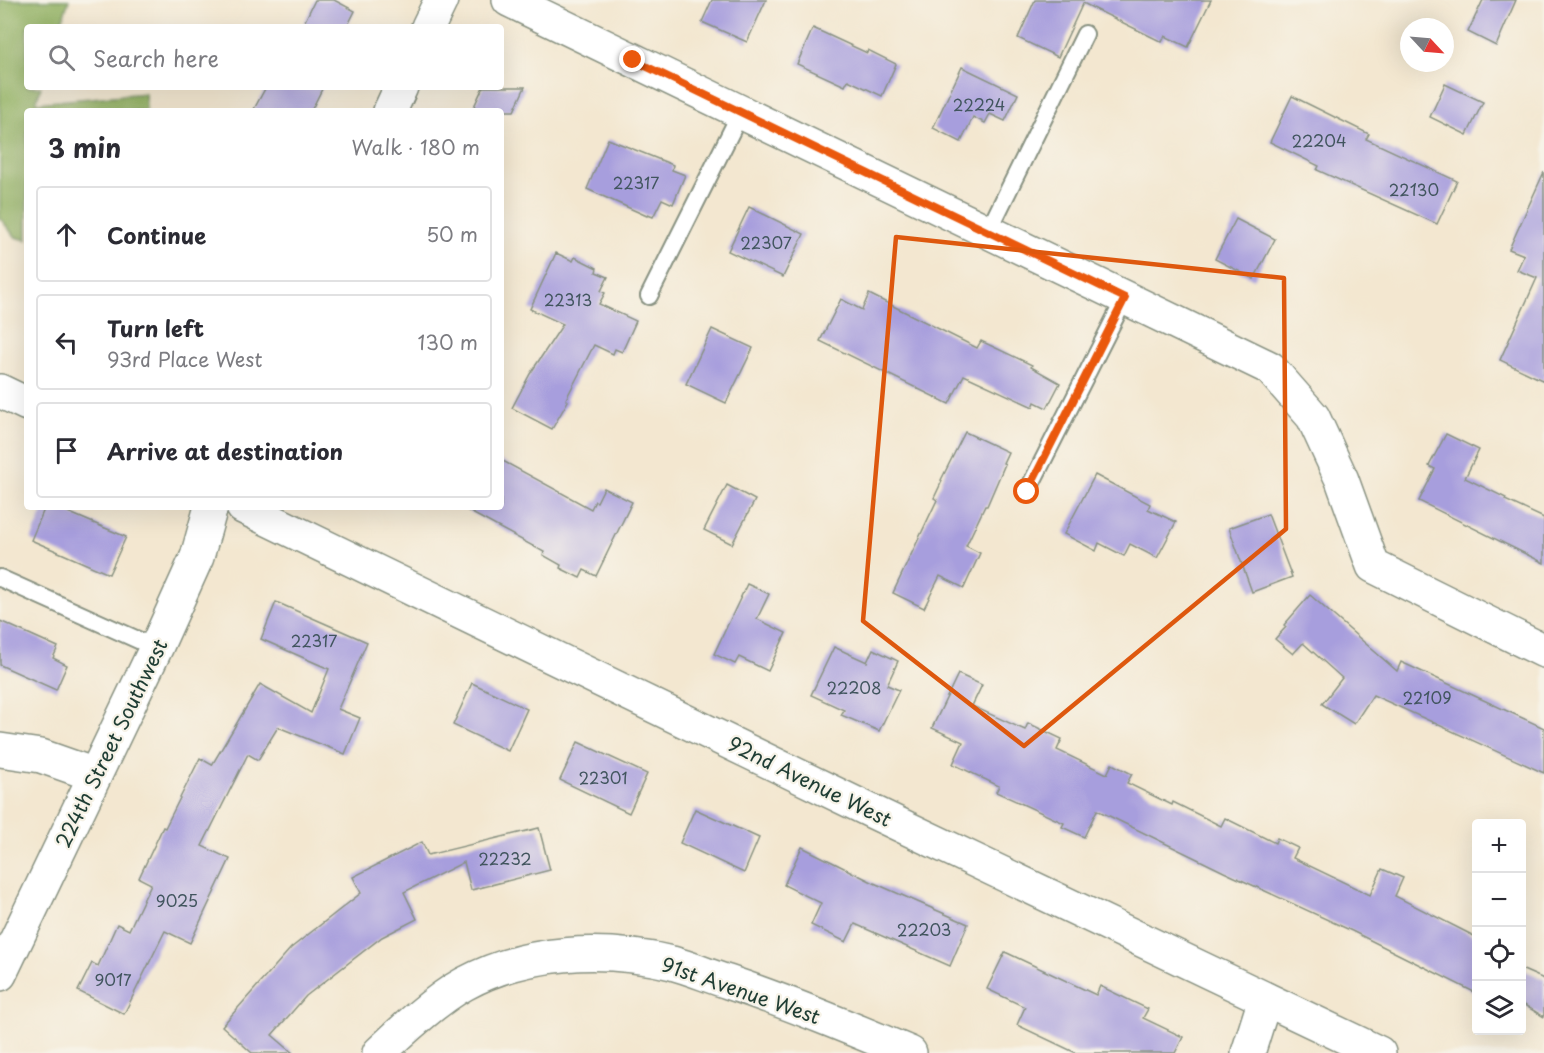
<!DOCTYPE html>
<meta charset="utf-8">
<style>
:root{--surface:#fff;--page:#f2f2f3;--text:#2b2b33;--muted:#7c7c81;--line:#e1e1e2}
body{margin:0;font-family:"Playpen Sans",sans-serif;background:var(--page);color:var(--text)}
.controls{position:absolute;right:18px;bottom:18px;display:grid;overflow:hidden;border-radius:6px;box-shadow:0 6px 24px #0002}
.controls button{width:54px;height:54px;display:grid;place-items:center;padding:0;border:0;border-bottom:2px solid var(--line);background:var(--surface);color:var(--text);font:30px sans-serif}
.compass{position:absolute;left:1400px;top:18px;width:54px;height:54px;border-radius:50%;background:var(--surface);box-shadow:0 6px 24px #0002;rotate:116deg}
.stop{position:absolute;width:18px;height:18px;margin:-14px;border:4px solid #ea580c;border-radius:50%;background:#fff}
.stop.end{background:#ea580c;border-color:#fff;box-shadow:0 2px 6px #0008}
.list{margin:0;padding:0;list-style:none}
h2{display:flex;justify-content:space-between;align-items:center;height:78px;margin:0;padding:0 24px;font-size:26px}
h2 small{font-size:20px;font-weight:400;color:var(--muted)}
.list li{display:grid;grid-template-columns:39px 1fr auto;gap:18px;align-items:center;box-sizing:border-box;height:96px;margin:0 12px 12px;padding:0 12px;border:2px solid var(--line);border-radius:6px}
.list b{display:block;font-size:22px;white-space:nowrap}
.list p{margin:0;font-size:20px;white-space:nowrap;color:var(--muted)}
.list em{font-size:20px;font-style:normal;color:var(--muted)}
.icon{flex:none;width:33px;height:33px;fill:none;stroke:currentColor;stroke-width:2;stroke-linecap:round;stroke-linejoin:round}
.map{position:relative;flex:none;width:1544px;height:1053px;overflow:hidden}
.search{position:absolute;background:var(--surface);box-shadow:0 6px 24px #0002;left:24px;top:24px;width:480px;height:66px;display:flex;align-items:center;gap:15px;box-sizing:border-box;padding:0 21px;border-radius:6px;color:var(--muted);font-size:22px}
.panel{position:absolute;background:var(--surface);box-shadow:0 6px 24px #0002;left:24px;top:108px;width:480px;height:402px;border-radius:6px}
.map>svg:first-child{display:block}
.forest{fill:#94b366;stroke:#5a784d;stroke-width:1.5}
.building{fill:#a79edd}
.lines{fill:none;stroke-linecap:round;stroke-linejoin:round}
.service-casing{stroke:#899282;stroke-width:20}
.minor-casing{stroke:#899282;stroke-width:36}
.tertiary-casing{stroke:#899282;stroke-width:36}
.service{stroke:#fff;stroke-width:16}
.minor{stroke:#fff;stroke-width:33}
.tertiary{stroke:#fff;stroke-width:33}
.route{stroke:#ea580c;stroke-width:8}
.marked{fill:none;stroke:#de580e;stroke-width:4.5;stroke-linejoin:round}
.labels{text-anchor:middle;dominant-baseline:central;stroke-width:4.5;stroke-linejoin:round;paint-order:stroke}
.number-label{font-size:16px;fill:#41555e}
.street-label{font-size:20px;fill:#1f3d34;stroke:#f7f3e8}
</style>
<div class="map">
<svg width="1544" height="1053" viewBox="0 0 1544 1053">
<rect width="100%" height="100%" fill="#f7f3e8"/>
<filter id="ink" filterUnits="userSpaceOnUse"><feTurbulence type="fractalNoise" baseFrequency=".0167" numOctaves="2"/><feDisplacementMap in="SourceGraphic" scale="12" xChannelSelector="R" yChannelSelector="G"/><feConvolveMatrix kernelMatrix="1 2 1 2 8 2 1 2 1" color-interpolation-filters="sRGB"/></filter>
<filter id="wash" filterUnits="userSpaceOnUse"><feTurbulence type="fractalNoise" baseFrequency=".008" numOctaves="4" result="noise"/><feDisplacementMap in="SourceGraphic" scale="24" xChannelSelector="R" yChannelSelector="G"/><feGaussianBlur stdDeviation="1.35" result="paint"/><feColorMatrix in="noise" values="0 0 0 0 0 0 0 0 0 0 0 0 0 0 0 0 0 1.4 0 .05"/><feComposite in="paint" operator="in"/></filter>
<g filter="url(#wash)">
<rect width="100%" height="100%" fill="#f3e7d0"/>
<path class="forest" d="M0,0H69L60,27H27V87H41L36,103L145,93L146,111H27V240L15,237L0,218Z"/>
<g id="blocks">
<g class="building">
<path d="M315,0H334L355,11L347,27H302Z"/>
<path d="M712,0H766L747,42L702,22Z"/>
<path d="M1035,0H1211L1188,47L1165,36L1162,42L1083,3L1058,57L1018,38Z"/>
<path d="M1483,0H1516L1496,46L1468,32Z"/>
<path d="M813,28L867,53L868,50L896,64L882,96L848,80L845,86L797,64Z"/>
<path d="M962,67L1018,94L1005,121L990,114L985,123L973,117L961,142L933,128Z"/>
<path d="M1445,84L1483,102L1467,135L1430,117Z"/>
<path d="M266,87H323L311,111H253Z"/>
<path d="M483,87H525L514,111H472Z"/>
<path d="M1292,96L1369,134L1366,139L1457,181L1437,224L1317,170L1319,166L1270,142Z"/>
<path d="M608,139L673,165L672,170L685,175L673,204L662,199L653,217L648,215L647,216L587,189Z"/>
<path d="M1544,172V381L1500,360L1537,278L1517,270L1524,255L1509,249Z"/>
<path d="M749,207L804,234L783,277L728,251Z"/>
<path d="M1236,219L1275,239L1254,279L1215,259Z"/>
<path d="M556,253L573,261L575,257L597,268L596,272L608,277L601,291L605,293L599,304L636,321L622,352L615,349L613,354L594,345L566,399L568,401L552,429L512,408L530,374L563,324L530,309Z"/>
<path d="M869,294L977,348L981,341L1032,365L1031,367L1060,383L1047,408L1035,402L1033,407L964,375L949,404L820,341L841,299L862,310Z"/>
<path d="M712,329L753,348L726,403L686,384Z"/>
<path d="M965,432L1008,452L1003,463L1005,464L987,506H985L966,546L980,553L964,588L940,576L924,608L893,593L937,500L934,498L942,481L941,480Z"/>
<path d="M1446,434L1479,450L1465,478L1506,498L1505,500L1544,518V563L1419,501L1435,469L1429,466Z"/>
<path d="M501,460L591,509L595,501L597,502L604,488L632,502L596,576L584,570L580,578L560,568L561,565L543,555L544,552L461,507H501Z"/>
<path d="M1095,475L1150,504L1148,509L1176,522L1157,558L1130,544L1124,556L1099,543L1096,551L1064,534Z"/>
<path d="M727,485L755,500L732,544L704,530Z"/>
<path d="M45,507H56L126,537L109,574L31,540Z"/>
<path d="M1268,514L1292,577L1252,592L1229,528Z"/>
<path d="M747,584L769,594L757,619L786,633L768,671L739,657L735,664L714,654Z"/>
<path d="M1310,595L1397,671L1401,662L1544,728V773L1373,695L1354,724L1322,704L1342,678L1303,643L1293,654L1275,639L1286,627L1284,625Z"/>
<path d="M276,602L367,642L338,709L360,718L345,754L278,727L258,760L248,754L202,846L230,859L190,943L165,931L124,1014L78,991L92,963L98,966L117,924L129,930L151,884L139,878L163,827L165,828L200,758L212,765L260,684L311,713L329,669L261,639Z"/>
<path d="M0,621L58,647L53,658L67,665L56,690L0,665Z"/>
<path d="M834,647L867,662L873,649L898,661L887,685L899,690L879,731L841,715L844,710L811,695Z"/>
<path d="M958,674L982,685L972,706L1025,730L1028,723L1062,739L1057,750L1107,774L1112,764L1132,774L1127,783L1172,805L1173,802L1221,826L1225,818L1275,843L1277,838L1298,848L1293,858L1370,895L1382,869L1403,878L1395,896L1476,937V993L1352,931L1224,872L1097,810L1084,837L1062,827L1064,823L996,792L999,786L953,764L963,742L932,728Z"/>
<path d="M472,683L527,709L508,751L453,725Z"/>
<path d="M578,742L647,774L629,813L560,780Z"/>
<path d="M695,809L759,838L744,873L680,843Z"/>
<path d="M539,828L550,870L471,890L464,862L404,892L417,919L382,937L306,996L272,1035L293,1053H252L222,1026L291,948L361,893L353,877L422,842L428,855Z"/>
<path d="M802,847L874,883L968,924L950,966L855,924L846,942L811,925L821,903L784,885Z"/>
<path d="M1005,952L1096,995L1100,986L1148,1009L1143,1018L1183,1037L1175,1053H1076L1017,1025L1025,1007L987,989Z"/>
<path d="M1521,969L1544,979V1017L1521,1003Z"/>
</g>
</g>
</g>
<g filter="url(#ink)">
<use href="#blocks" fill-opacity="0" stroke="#899282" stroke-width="1.5"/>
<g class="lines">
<g class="service-casing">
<g id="service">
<path d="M988,232L1085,34"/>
<path d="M649,296L741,112"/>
<path d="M1027,492L1125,298"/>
<path d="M0,578L156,648"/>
</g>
</g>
<g class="minor-casing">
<g id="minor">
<path d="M509,0L1270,368L1313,417L1342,480L1373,566L1544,651"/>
<path d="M0,391L27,404"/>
<path d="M243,507L873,812L1379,1053"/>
<path d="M0,750L41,756L95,775"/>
<path d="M379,1053C403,1030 435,1000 464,984C526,950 603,947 672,963C691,968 709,976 728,982C790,1003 850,1028 910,1053"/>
<path d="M1248,1053L1265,999"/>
</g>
</g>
<g class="tertiary-casing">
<g id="tertiary">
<path d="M428,27L441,0"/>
<path d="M390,111L401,87"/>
<path d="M0,974L156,648L197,557L211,507"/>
</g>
</g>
<use href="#service" class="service"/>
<use href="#minor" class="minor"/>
<use href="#tertiary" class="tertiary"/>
</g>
</g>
<g class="lines" filter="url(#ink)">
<path class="route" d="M633,60L1125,298L1027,492"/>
</g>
<path class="marked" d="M896,237L1284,278L1286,529L1024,746L863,621Z"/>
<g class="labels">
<g class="number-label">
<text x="979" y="104">22224</text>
<text x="1319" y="140">22204</text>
<text x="636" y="182">22317</text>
<text x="1414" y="189">22130</text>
<text x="766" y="242">22307</text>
<text x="568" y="299">22313</text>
<text x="314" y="640">22317</text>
<text x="854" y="687">22208</text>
<text x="1427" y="697">22109</text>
<text x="603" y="777">22301</text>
<text x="505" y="858">22232</text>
<text x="177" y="900">9025</text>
<text x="924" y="929">22203</text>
<text x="113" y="979">9017</text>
</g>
<g class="street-label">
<text transform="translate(111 743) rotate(-64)">224th Street Southwest</text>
<text transform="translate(810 781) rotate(26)">92nd Avenue West</text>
<text transform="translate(741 990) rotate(19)">91st Avenue West</text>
</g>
</g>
</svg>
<div class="controls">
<button>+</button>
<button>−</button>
<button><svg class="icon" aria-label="locate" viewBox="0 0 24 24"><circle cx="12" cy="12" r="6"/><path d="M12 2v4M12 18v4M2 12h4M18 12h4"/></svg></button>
<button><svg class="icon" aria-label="layers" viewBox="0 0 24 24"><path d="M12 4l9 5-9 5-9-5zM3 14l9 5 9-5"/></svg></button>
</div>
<svg class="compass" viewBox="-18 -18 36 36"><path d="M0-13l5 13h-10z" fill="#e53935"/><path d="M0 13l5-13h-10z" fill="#7c7c81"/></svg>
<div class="stop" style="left:1027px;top:492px"></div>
<div class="stop end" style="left:633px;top:60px"></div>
<div class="search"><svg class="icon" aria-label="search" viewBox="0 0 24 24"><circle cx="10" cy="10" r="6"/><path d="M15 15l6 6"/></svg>Search here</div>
<section class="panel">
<h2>3 min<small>Walk · 180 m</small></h2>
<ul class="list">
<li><svg class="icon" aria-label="ahead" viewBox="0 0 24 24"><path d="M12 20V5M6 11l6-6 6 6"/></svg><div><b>Continue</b></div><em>50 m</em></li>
<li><svg class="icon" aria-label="left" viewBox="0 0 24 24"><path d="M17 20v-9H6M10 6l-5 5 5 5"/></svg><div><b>Turn left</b><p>93rd Place West</p></div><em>130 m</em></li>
<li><svg class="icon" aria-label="arrive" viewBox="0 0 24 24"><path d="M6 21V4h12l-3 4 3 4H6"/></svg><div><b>Arrive at destination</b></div></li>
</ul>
</section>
</div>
